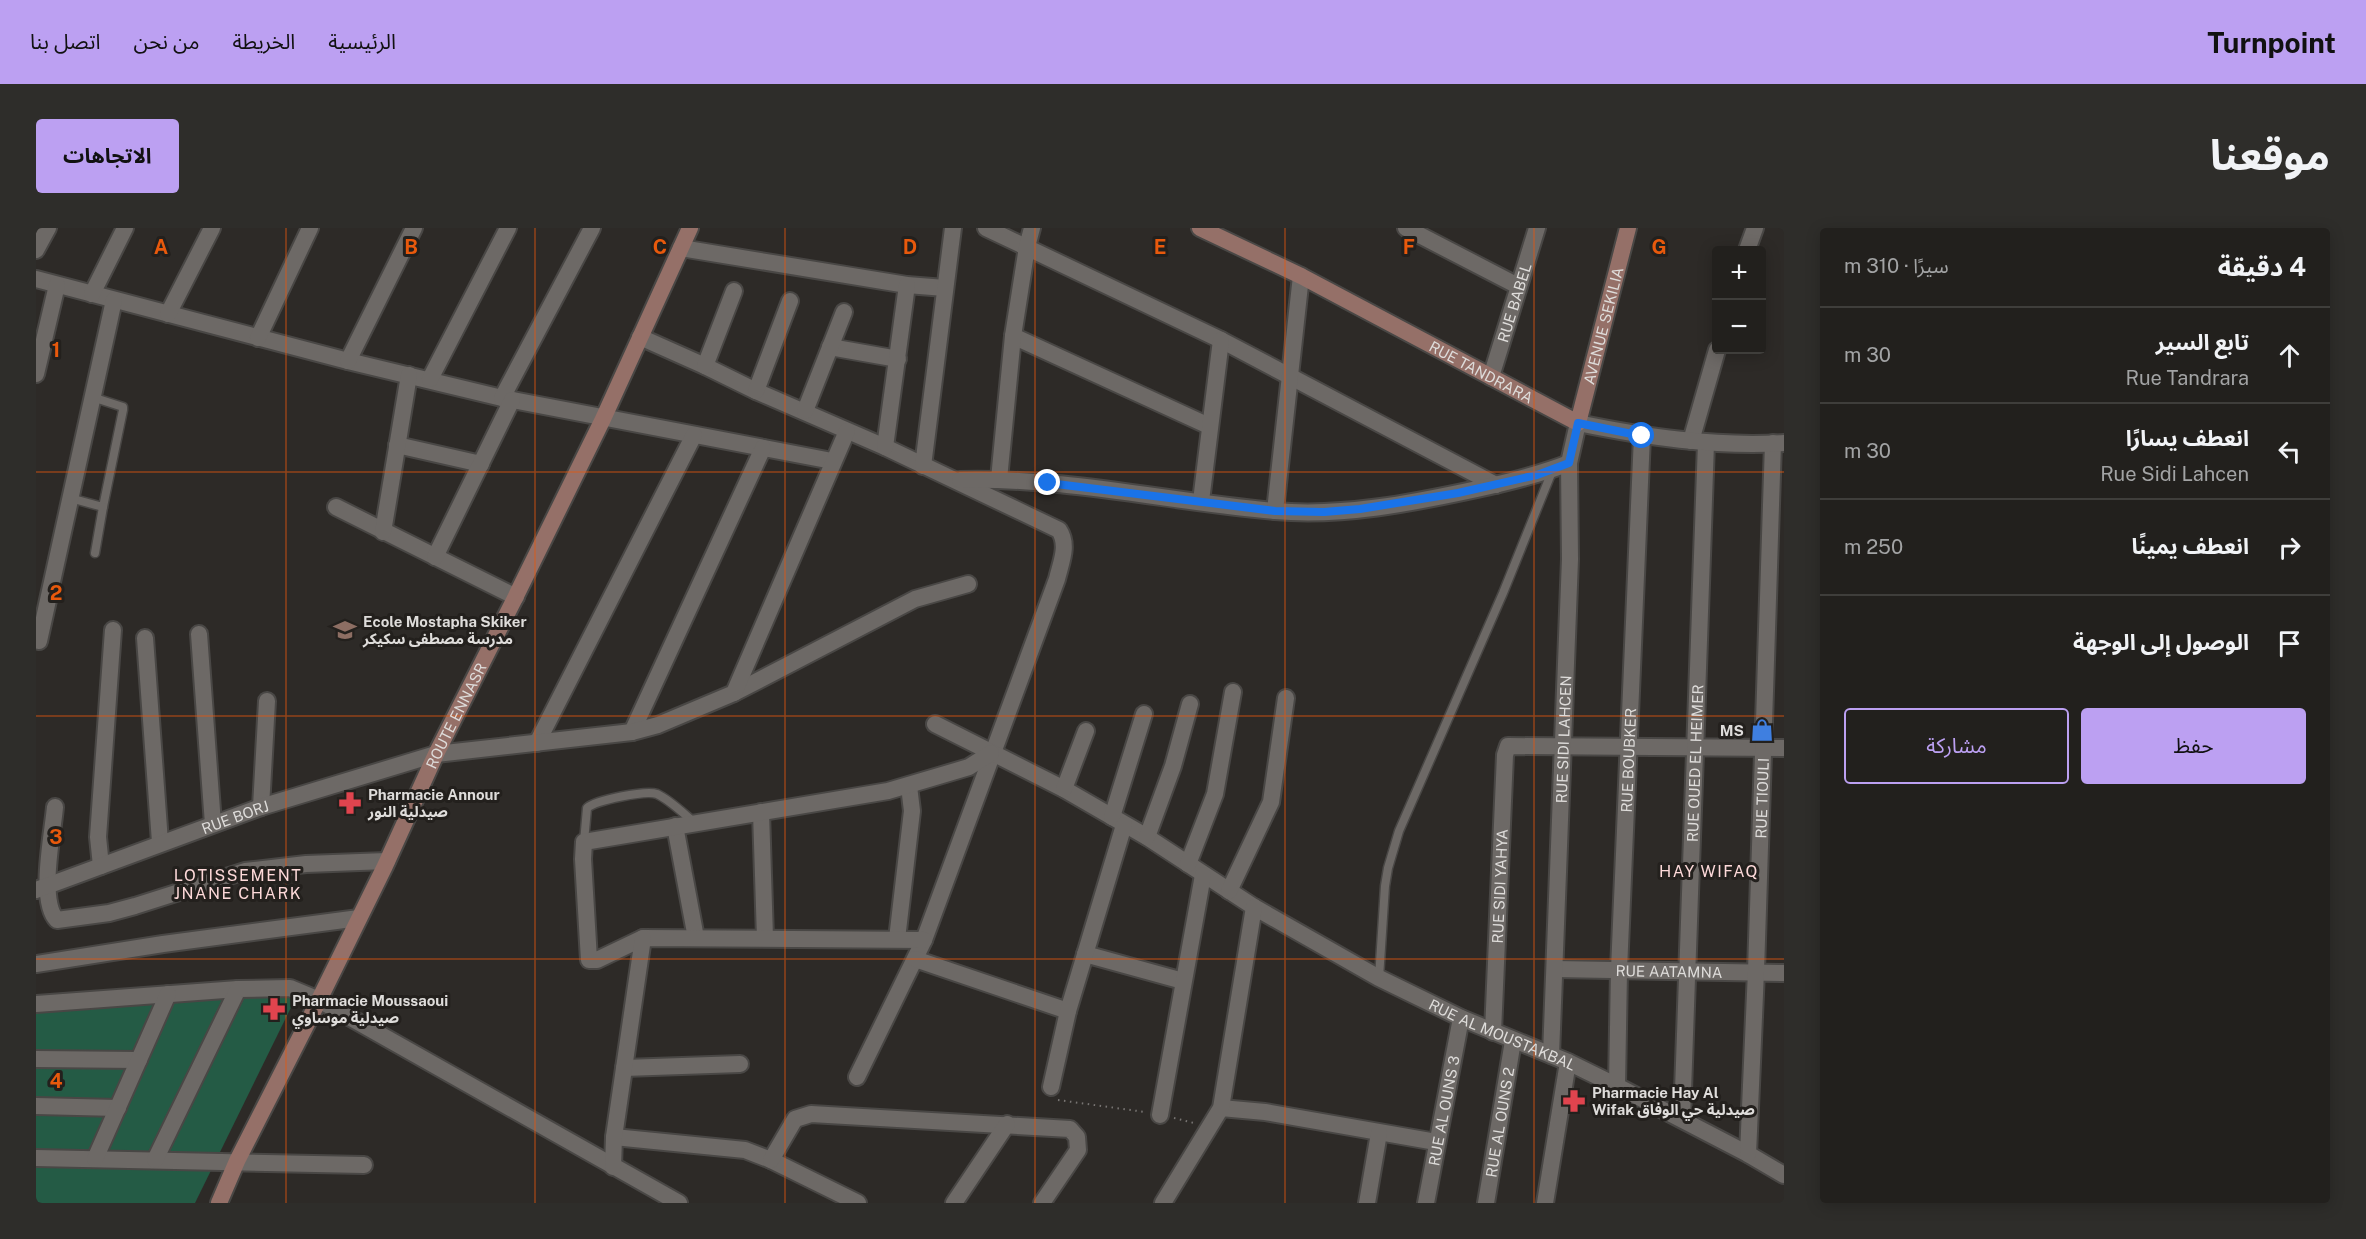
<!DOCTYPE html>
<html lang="ar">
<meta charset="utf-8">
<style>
:root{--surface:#22201d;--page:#2e2d2a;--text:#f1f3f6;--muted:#a2a3a4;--line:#3f3e3b;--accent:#bca0f2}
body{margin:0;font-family:"Public Sans","Noto Sans Arabic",sans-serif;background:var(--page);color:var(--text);direction:rtl}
.controls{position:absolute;right:18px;top:18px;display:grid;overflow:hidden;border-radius:6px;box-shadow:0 3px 15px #0003}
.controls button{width:54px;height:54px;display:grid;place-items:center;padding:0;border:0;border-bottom:2px solid var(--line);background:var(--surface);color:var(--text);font:30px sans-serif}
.stop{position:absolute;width:18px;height:18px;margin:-14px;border:4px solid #1a73e8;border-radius:50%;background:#fff}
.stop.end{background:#1a73e8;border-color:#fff;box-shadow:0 2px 6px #0008}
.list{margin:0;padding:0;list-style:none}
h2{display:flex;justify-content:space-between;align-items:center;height:78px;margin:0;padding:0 24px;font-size:26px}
h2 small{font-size:20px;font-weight:400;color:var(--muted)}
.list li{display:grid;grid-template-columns:39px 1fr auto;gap:18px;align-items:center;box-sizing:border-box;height:96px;padding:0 24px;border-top:2px solid var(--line)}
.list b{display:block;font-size:22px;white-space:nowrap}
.list p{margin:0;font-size:20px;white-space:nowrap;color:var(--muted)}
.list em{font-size:20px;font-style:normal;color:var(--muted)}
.actions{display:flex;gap:12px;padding:18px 24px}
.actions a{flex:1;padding:14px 0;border:2px solid var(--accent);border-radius:6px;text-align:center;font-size:21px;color:var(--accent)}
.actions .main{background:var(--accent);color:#111}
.icon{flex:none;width:33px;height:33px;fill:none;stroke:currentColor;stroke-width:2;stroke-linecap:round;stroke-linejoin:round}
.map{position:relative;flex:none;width:1748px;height:975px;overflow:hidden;direction:ltr;border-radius:6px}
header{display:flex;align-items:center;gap:36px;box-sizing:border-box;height:84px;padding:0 30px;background:var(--accent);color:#111}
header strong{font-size:28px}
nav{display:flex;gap:33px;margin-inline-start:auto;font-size:21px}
.intro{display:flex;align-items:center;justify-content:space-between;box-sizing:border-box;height:144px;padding:0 36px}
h1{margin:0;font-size:42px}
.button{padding:15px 27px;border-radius:6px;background:var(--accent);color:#111;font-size:21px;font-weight:700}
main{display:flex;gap:36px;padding:0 36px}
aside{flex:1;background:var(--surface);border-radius:6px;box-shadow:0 3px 15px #0003}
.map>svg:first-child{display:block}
.green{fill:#245b45}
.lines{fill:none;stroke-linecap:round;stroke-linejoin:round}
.service-casing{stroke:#494745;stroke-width:11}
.minor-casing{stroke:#494745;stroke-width:20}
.tertiary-casing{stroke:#494745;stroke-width:20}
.secondary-casing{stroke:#494745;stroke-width:20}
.path{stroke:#787573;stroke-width:2;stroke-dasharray:1.5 4.5;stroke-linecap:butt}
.service{stroke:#6d6966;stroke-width:8}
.minor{stroke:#6d6966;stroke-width:16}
.tertiary{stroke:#6d6966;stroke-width:16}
.secondary{stroke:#957068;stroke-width:16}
.route{stroke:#1a73e8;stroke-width:8}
.grid{fill:none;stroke:#e8590c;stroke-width:1.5;stroke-opacity:0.55}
.labels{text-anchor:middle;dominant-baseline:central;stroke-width:6;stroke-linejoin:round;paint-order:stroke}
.street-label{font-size:15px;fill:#dedcda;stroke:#23201d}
.poi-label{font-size:15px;font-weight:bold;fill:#dedcda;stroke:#23201d;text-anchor:start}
.neighbourhood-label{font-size:16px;letter-spacing:1.5px;fill:#fdd9d9;stroke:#23201d}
.grid-label{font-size:20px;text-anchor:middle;font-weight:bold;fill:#e8590c;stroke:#23201d;stroke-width:6;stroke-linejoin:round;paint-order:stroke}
</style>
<header>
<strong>Turnpoint</strong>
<nav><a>الرئيسية</a><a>الخريطة</a><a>من نحن</a><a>اتصل بنا</a></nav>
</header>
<div class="intro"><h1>موقعنا</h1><a class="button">الاتجاهات</a></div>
<main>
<aside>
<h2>4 دقيقة<small>سيرًا · 310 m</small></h2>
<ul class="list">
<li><svg class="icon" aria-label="ahead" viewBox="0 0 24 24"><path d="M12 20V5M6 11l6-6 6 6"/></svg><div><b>تابع السير</b><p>Rue Tandrara</p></div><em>30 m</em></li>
<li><svg class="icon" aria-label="left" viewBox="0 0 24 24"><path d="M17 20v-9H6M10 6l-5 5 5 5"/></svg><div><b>انعطف يسارًا</b><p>Rue Sidi Lahcen</p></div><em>30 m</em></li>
<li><svg class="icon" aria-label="right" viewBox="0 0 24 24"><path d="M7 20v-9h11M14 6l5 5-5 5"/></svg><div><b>انعطف يمينًا</b></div><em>250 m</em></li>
<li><svg class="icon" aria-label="arrive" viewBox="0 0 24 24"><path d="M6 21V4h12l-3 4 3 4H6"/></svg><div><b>الوصول إلى الوجهة</b></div></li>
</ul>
<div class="actions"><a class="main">حفظ</a><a>مشاركة</a></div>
</aside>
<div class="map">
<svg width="1748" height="975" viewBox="0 0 1748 975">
<rect width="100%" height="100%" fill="#2d2a27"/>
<path class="green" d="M267,755L159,975H0V774Z"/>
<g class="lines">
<g class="service-casing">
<g id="service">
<path d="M34,270L67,279L87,182V179L56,169"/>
<path d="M59,325L67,279"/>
<path d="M548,614L551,580C560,572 610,562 621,566C634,572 648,586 659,595"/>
<path d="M1343,750L1349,658L1352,640L1363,603L1467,365L1517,241"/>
</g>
</g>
<g class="minor-casing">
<g id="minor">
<path d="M950,0L1185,112L1460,257"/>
<path d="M1370,0L1482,58"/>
<path d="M645,20L871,57L909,60"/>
<path d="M0,22L12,0"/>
<path d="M1711,22L1719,0"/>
<path d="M0,51L312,133L466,170L796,233"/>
<path d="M56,66L89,0"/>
<path d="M132,86L176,0"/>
<path d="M977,108L1173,198"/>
<path d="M604,109L669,138L720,163L849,219L1023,302C1033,317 1025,334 1021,351L888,712L821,849"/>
<path d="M222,110L274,0"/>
<path d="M794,119L862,131"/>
<path d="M312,133L378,0"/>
<path d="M669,138L698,63"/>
<path d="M0,146L21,57"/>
<path id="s1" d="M1455,149L1501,0"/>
<path d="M394,151L472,0"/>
<path d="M720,163L754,73"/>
<path d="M466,170L556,0"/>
<path d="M769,183L808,84"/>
<path d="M1655,213L1681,122"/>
<path d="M361,217L445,236"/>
<path d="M849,219L871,57"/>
<path d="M887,238L917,0"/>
<path d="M963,251L977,108L991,19L996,0"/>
<path d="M924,252C1030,249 1134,274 1239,283C1306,289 1376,275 1441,261C1473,254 1503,247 1533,235"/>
<path d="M1165,273L1185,112"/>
<path d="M300,279L480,369"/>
<path d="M1239,283L1265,48"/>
<path d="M347,304L373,147"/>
<path d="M399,329L476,172"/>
<path d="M163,406L177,596"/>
<path d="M109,410L124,614"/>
<path d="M3,413L78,72"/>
<path d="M698,465L879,371L932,356"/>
<path id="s2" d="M899,496L1028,561L1111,609L1218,679L1343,750L1425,790L1532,834L1581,858L1712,926L1748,947"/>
<path d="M596,504L727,220"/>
<path d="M501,515L658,207"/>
<path d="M1028,561L1050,503"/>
<path d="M19,579C17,604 2,673 21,692L73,685L99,678L209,643L270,636L351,633"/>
<path d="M225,579L231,473"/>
<path d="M725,584L729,710"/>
<path d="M1076,589L1108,486"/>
<path d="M639,598L660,710"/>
<path d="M1111,609L1137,538L1154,476"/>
<path d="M1152,636L1179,566L1197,464"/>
<path d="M65,638L62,609L77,402"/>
<path id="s3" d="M0,662L225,579L400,526L596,504L622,497L698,465L811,203"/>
<path d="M1193,663L1235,574L1250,470"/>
<path d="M861,711L876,583L873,558"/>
<path d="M888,712L607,710L561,732H553L547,631L548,614L852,563L933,539L955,525"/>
<path d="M1049,726L1147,753"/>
<path d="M879,731L1032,783"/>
<path d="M0,736L127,716L323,690"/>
<path id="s4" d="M1519,741L1748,745"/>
<path d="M0,776L202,761"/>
<path id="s5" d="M1457,804L1469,527L1472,518L1748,520"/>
<path id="s6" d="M1515,827L1534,331L1533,235L1542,195"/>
<path d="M0,831L103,832"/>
<path d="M588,840L704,836"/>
<path id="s7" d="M1581,858L1583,742L1606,208"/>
<path d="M1015,859L1032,783L1088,597"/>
<path d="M0,878L82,880"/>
<path d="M1185,880L1229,884L1400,914"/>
<path d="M1124,887L1167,647"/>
<path id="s8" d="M1646,891L1670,215"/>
<path d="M578,909L709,922L735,932L822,975"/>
<path id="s9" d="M1712,926L1720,743L1737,215"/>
<path d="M0,930L328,937"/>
<path d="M59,931L132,766"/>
<path d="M119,932L202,761L254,760L283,772L643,975"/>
<path d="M735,932L759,891L775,886L1034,901L1041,909L1042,922L1006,975"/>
<path d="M577,939L578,909L607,710"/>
<path d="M918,975L971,896"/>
<path d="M1127,975L1185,880L1218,679"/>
<path d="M1331,975L1343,905"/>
<path id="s10" d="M1390,975L1425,790"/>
<path id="s11" d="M1450,975L1477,813"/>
<path d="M1509,975L1532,834"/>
</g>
</g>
<g class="tertiary-casing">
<path id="tertiary" d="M1542,195C1610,209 1678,219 1748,215"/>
</g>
<g class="secondary-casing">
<g id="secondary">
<path id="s12" d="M1164,0L1265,48L1542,195L1592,0"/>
<path id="s13" d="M183,975L201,933L283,772L349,638L400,526L478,372L567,191L654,0"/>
</g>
</g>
<g class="path">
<path d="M1022,872L1109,884"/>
<path d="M1138,890L1158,895"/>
</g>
<use href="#service" class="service"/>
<use href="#minor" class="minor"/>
<use href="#tertiary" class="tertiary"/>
<use href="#secondary" class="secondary"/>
</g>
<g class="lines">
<path class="route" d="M1012,255L1239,283L1288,284L1324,281L1422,265L1501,247L1533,235L1542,195L1606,208"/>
</g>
<path class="grid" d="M250,0V975M499,0V975M749,0V975M999,0V975M1249,0V975M1498,0V975M0,244H1748M0,488H1748M0,731H1748"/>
<defs>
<g id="school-bare" transform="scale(1.8)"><path d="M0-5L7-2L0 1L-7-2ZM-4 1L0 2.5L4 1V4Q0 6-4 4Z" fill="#8d6e63" stroke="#23201d" stroke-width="2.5" paint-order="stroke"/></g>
<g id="shop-bare" transform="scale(1.8)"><path d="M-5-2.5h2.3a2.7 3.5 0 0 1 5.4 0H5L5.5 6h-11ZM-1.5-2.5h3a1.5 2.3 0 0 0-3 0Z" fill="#3f7fe0" stroke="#23201d" stroke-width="2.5" paint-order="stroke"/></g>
<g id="pharmacy-bare" transform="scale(1.8)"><path d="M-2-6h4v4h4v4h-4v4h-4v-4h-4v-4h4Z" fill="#e0444e" stroke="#23201d" stroke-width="2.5" paint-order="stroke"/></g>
</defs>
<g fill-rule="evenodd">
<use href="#school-bare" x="309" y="402"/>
<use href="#shop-bare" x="1726" y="502"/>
<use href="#pharmacy-bare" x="314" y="575"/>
<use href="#pharmacy-bare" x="238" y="781"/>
<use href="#pharmacy-bare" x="1538" y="873"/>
</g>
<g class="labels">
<g class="street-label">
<text stroke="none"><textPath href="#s1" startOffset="78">RUE BABEL</textPath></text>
<text stroke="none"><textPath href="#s12" startOffset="526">AVENUE SEKILIA</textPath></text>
<text stroke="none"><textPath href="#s12" startOffset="316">RUE TANDRARA</textPath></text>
<text stroke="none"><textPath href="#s13" startOffset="542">ROUTE ENNASR</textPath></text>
<text stroke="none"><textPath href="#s6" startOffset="316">RUE SIDI LAHCEN</textPath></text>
<text stroke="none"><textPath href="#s7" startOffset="326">RUE BOUBKER</textPath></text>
<text stroke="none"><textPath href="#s8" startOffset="356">RUE OUED EL HEIMER</textPath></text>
<text stroke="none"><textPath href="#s9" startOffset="356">RUE TIOULI</textPath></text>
<text stroke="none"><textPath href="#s3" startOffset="212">RUE BORJ</textPath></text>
<text stroke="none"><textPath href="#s5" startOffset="146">RUE SIDI YAHYA</textPath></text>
<text stroke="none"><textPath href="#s4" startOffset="114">RUE AATAMNA</textPath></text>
<text stroke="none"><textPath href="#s2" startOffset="648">RUE AL MOUSTAKBAL</textPath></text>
<text stroke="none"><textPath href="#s10" startOffset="94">RUE AL OUNS 3</textPath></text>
<text stroke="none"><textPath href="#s11" startOffset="82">RUE AL OUNS 2</textPath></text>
</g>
<g class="poi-label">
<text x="327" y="393">Ecole Mostapha Skiker<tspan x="327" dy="17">مدرسة مصطفى سكيكر</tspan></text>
<text x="1708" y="502" text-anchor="end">MS</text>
<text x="332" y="566">Pharmacie Annour<tspan x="332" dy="17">صيدلية النور</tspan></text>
<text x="256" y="772">Pharmacie Moussaoui<tspan x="256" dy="17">صيدلية موساوي</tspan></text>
<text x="1556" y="864">Pharmacie Hay Al<tspan x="1556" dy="17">Wifak صيدلية حي الوفاق</tspan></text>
</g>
<g class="neighbourhood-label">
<text x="1673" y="643">HAY WIFAQ</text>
<text x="202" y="647">LOTISSEMENT<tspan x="202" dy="18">JNANE CHARK</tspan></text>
</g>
</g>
<g class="grid-label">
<text x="125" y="26">A</text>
<text x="375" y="26">B</text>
<text x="624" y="26">C</text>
<text x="874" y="26">D</text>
<text x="1124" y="26">E</text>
<text x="1373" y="26">F</text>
<text x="1623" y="26">G</text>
<text x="20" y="129">1</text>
<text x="20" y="372">2</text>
<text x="20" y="616">3</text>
<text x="20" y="860">4</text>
</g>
</svg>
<div class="controls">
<button>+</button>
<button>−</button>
</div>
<div class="stop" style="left:1606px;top:208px"></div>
<div class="stop end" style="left:1012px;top:255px"></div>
</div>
</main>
